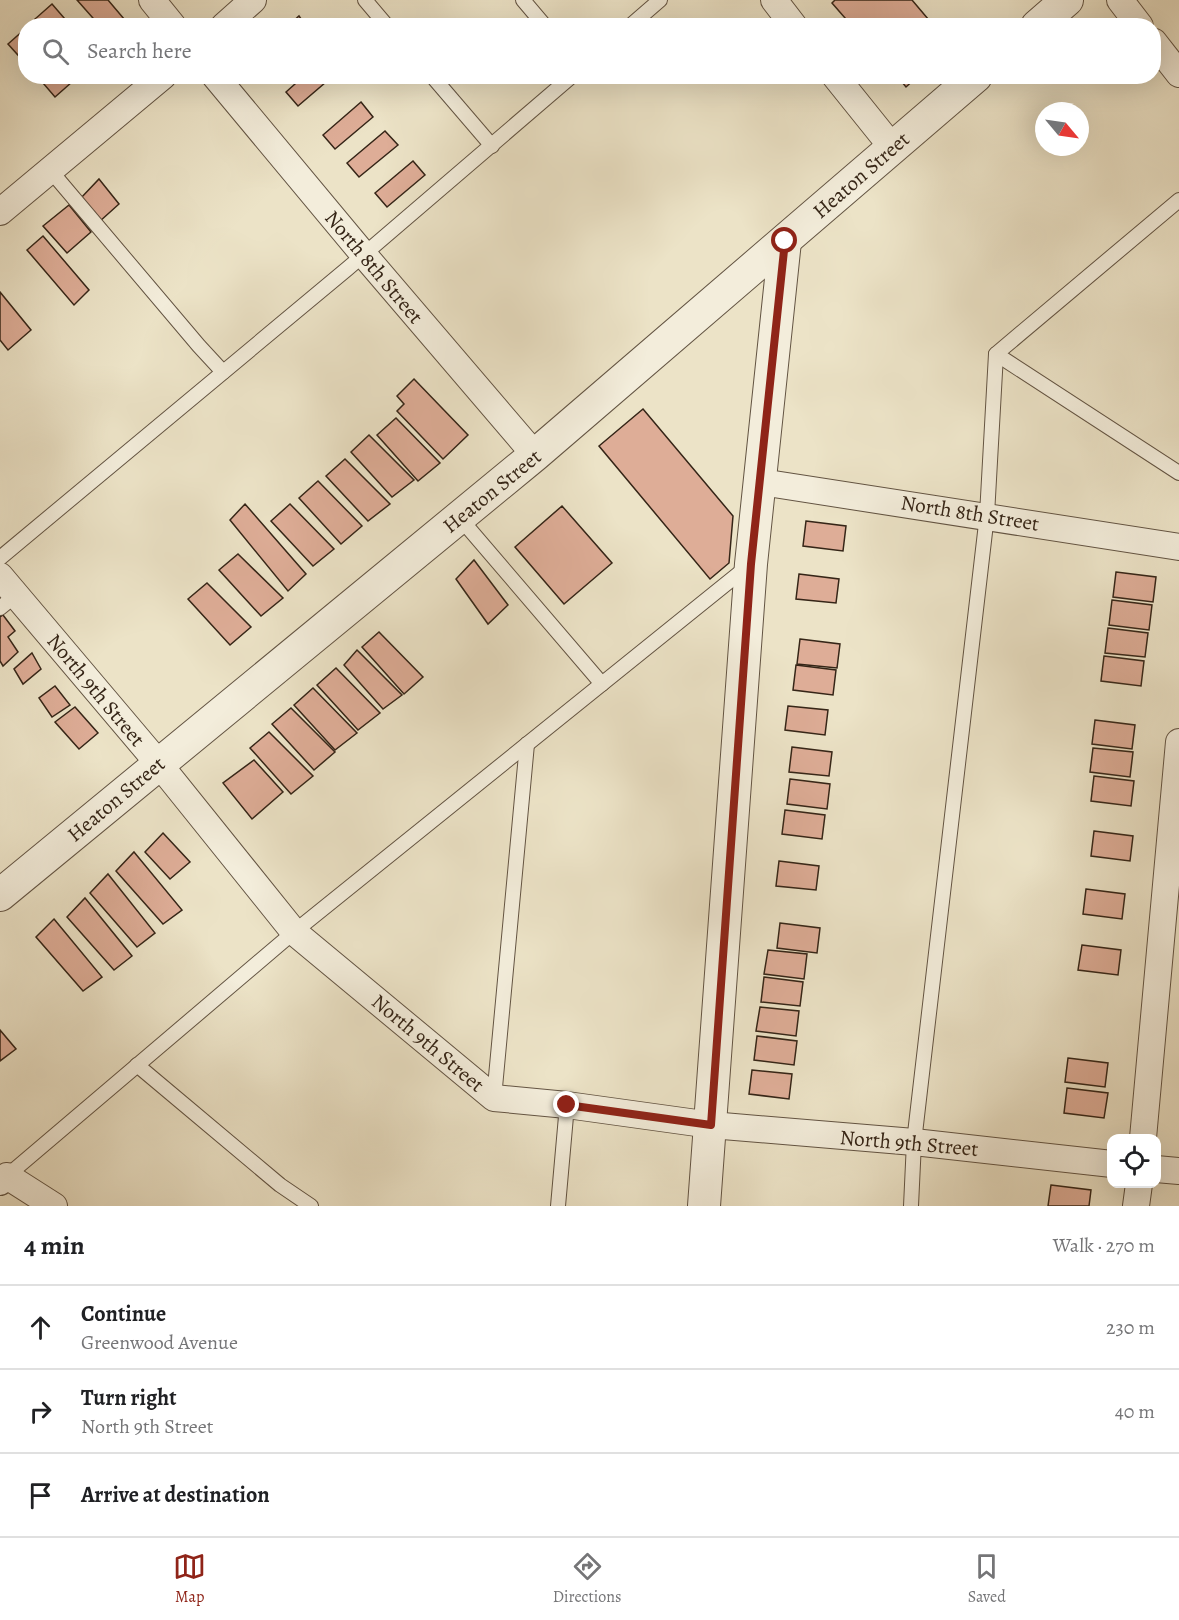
<!DOCTYPE html>
<meta charset="utf-8">
<style>
:root{--surface:#fff;--page:#f2f2f2;--text:#202124;--muted:#757577;--line:#e0e0e0;--accent:#8f2418}
body{margin:0;font-family:Alegreya,serif;background:var(--page);color:var(--text)}
.controls{position:absolute;right:18px;bottom:18px;display:grid;overflow:hidden;border-radius:12px;box-shadow:0 6px 24px #0002}
.controls button{width:54px;height:54px;display:grid;place-items:center;padding:0;border:0;border-bottom:2px solid var(--line);background:var(--surface);color:var(--text);font:30px sans-serif}
.compass{position:absolute;left:1035px;top:102px;width:54px;height:54px;border-radius:50%;background:var(--surface);box-shadow:0 6px 24px #0002;rotate:119deg}
.stop{position:absolute;width:18px;height:18px;margin:-14px;border:4px solid #8f2418;border-radius:50%;background:#fff}
.stop.end{background:#8f2418;border-color:#fff;box-shadow:0 2px 6px #0008}
.list{margin:0;padding:0;list-style:none}
h2{display:flex;justify-content:space-between;align-items:center;height:78px;margin:0;padding:0 24px;font-size:26px}
h2 small{font-size:20px;font-weight:400;color:var(--muted)}
.list li{display:grid;grid-template-columns:39px 1fr auto;gap:18px;align-items:center;box-sizing:border-box;height:84px;padding:0 24px;border-top:2px solid var(--line)}
.list b{display:block;font-size:22px;white-space:nowrap}
.list p{margin:0;font-size:20px;white-space:nowrap;color:var(--muted)}
.list em{font-size:20px;font-style:normal;color:var(--muted)}
.icon{flex:none;width:33px;height:33px;fill:none;stroke:currentColor;stroke-width:2;stroke-linecap:round;stroke-linejoin:round}
.map{position:relative;flex:none;width:1179px;height:1206px;overflow:hidden}
.search{position:absolute;background:var(--surface);box-shadow:0 6px 24px #0002;left:18px;right:18px;top:18px;height:66px;display:flex;align-items:center;gap:15px;box-sizing:border-box;padding:0 21px;border-radius:24px;color:var(--muted);font-size:22px}
.sheet{height:330px;background:var(--surface)}
nav{display:flex;justify-content:space-around;align-items:center;box-sizing:border-box;height:84px;border-top:2px solid var(--line);background:var(--surface);font-size:16px;color:var(--muted)}
nav a{display:grid;justify-items:center;gap:3px}
nav .on{color:var(--accent)}
.map>svg:first-child{display:block}
.building{fill:#dead97;stroke:#352517;stroke-width:1.5}
.lines{fill:none;stroke-linecap:round;stroke-linejoin:round}
.service-casing{stroke:#635443;stroke-width:16}
.minor-casing{stroke:#635443;stroke-width:28}
.tertiary-casing{stroke:#635443;stroke-width:34}
.service{stroke:#f3eddb;stroke-width:14}
.minor{stroke:#f3eddb;stroke-width:26}
.tertiary{stroke:#f3eddb;stroke-width:32}
.route{stroke:#8f2418;stroke-width:8}
.labels{text-anchor:middle;dominant-baseline:central;stroke-width:4.5;stroke-linejoin:round;paint-order:stroke}
.street-label{font-size:21px;fill:#352517;stroke:#f3eddb}
</style>
<div class="map">
<svg width="1179" height="1206" viewBox="0 0 1179 1206">
<rect width="100%" height="100%" fill="#ece3c7"/>
<filter id="stains"><feTurbulence type="fractalNoise" baseFrequency=".00333" numOctaves="4"/><feColorMatrix values="0 0 0 0 .2 0 0 0 0 .09 0 0 0 0 .02 0 0 0 .5 -.17"/></filter>
<radialGradient id="worn" r=".72"><stop offset=".6" stop-color="#630" stop-opacity="0"/><stop offset="1" stop-color="#630" stop-opacity=".3"/></radialGradient>
<g class="building">
<path d="M77,0H108L130,26H100Z"/>
<path d="M835,0H912L934,26H852L832,3Z"/>
<path d="M52,4L71,26H40L35,19Z"/>
<path d="M299,16L306,26H288Z"/>
<path d="M25,29H26V64L8,44Z"/>
<path d="M37,76H67L72,82L55,97Z"/>
<path d="M304,76H333L298,106L286,92Z"/>
<path d="M897,76H918L906,87Z"/>
<path d="M361,102L373,117L335,149L323,135Z"/>
<path d="M385,131L398,145L359,177L347,163Z"/>
<path d="M413,161L425,175L387,207L375,193Z"/>
<path d="M99,179L119,204L99,222L80,199Z"/>
<path d="M69,205L91,232L67,253L43,226Z"/>
<path d="M43,236L89,290L74,305L27,250Z"/>
<path d="M0,292L31,330L8,350L0,340Z"/>
<path d="M414,379L468,435L443,459L397,411L404,404L397,396Z"/>
<path d="M643,409L733,516L729,563L710,579L599,446Z"/>
<path d="M396,418L440,463L418,481L377,435Z"/>
<path d="M369,435L414,480L392,497L351,452Z"/>
<path d="M345,459L390,504L368,521L326,476Z"/>
<path d="M318,481L362,526L341,544L299,498Z"/>
<path d="M245,504L306,574L288,591L230,520Z"/>
<path d="M290,504L334,549L313,566L271,521Z"/>
<path d="M562,506L612,563L564,604L515,547Z"/>
<path d="M806,521L846,526L843,551L803,546Z"/>
<path d="M238,554L283,598L261,616L219,570Z"/>
<path d="M474,560L508,605L488,624L456,579Z"/>
<path d="M1116,572L1156,577L1153,602L1113,597Z"/>
<path d="M799,574L839,579L836,603L796,599Z"/>
<path d="M207,583L251,627L230,645L188,599Z"/>
<path d="M1112,600L1152,605L1149,630L1109,625Z"/>
<path d="M3,615L15,631L8,637L18,652L3,666L0,661V617Z"/>
<path d="M1108,628L1148,633L1145,657L1105,653Z"/>
<path d="M379,632L423,677L404,694L362,647Z"/>
<path d="M800,639L840,644L837,668L797,664Z"/>
<path d="M357,650L402,695L383,709L344,665Z"/>
<path d="M32,653L41,669L23,684L14,669Z"/>
<path d="M1104,656L1144,661L1141,686L1101,681Z"/>
<path d="M796,665L836,670L833,695L793,690Z"/>
<path d="M336,668L380,713L358,730L317,685Z"/>
<path d="M55,686L70,705L52,717L39,698Z"/>
<path d="M313,688L357,733L335,750L294,705Z"/>
<path d="M788,706L828,710L825,735L785,730Z"/>
<path d="M75,707L98,733L79,749L55,722Z"/>
<path d="M291,708L335,752L314,770L272,724Z"/>
<path d="M1095,720L1135,725L1132,749L1092,744Z"/>
<path d="M269,732L313,776L291,794L250,748Z"/>
<path d="M792,747L832,752L829,776L789,772Z"/>
<path d="M1093,748L1133,752L1130,777L1090,772Z"/>
<path d="M254,760L283,792L252,819L223,783Z"/>
<path d="M1094,776L1134,781L1131,806L1091,801Z"/>
<path d="M790,779L830,784L827,809L787,804Z"/>
<path d="M785,810L825,815L822,839L782,834Z"/>
<path d="M1094,831L1133,836L1130,861L1091,856Z"/>
<path d="M163,833L190,862L170,879L145,852Z"/>
<path d="M134,852L182,910L163,924L116,871Z"/>
<path d="M779,861L819,866L816,890L776,886Z"/>
<path d="M108,874L155,933L137,947L90,893Z"/>
<path d="M1086,889L1125,894L1122,919L1083,914Z"/>
<path d="M85,898L132,956L114,970L67,917Z"/>
<path d="M54,919L102,977L83,991L36,937Z"/>
<path d="M780,923L820,928L817,953L777,948Z"/>
<path d="M1082,945L1121,950L1118,975L1078,970Z"/>
<path d="M768,950L807,954L804,979L764,974Z"/>
<path d="M764,977L803,982L800,1006L761,1002Z"/>
<path d="M760,1007L799,1011L796,1036L756,1031Z"/>
<path d="M0,1030L16,1049L0,1061Z"/>
<path d="M757,1036L797,1041L794,1065L754,1060Z"/>
<path d="M1068,1058L1108,1063L1105,1087L1065,1082Z"/>
<path d="M752,1070L792,1074L789,1099L749,1094Z"/>
<path d="M1067,1088L1108,1093L1104,1118L1064,1113Z"/>
<path d="M1051,1185L1091,1190L1089,1206H1048Z"/>
</g>
<g class="lines">
<g class="service-casing">
<g id="service">
<path d="M365,0L387,26"/>
<path d="M523,0L545,26"/>
<path d="M630,26L660,0"/>
<path d="M432,76L492,146"/>
<path d="M50,170L199,346L223,372"/>
<path d="M996,354L1179,473"/>
<path d="M459,517L602,684"/>
<path d="M0,558L347,269L572,76"/>
<path d="M0,608L16,595"/>
<path d="M137,1065L280,1185L311,1206"/>
<path d="M494,1098L527,744"/>
<path d="M7,1176L294,932L747,567"/>
<path d="M558,1206L567,1105"/>
<path d="M911,1206L914,1142L987,515L996,354L1179,200"/>
</g>
</g>
<g class="minor-casing">
<g id="minor">
<path d="M152,0L173,26"/>
<path d="M774,0L794,26"/>
<path d="M1120,0L1140,26"/>
<path d="M224,26L253,0"/>
<path d="M1154,42L1179,74"/>
<path d="M215,76L364,255L535,455"/>
<path d="M835,76L892,147"/>
<path d="M0,212L163,76"/>
<path d="M761,482L1179,547"/>
<path d="M0,576L159,764L294,932L494,1098L567,1105L711,1125L914,1142L1112,1164"/>
<path d="M1143,1138L1179,742"/>
<path d="M1156,1169L1179,1171"/>
<path d="M0,1182L7,1176L54,1206"/>
<path d="M1136,1206L1139,1184"/>
</g>
</g>
<g class="tertiary-casing">
<g id="tertiary">
<path d="M1037,26L1067,0"/>
<path d="M0,895L535,455L976,76"/>
<path d="M704,1206L751,564L785,241"/>
</g>
</g>
<use href="#service" class="service"/>
<use href="#minor" class="minor"/>
<use href="#tertiary" class="tertiary"/>
</g>
<g class="lines">
<path class="route" d="M567,1105L711,1125L751,564L785,241"/>
</g>
<g class="labels">
<g class="street-label">
<text transform="translate(861 175) rotate(-41)">Heaton Street</text>
<text transform="translate(374 267) rotate(50)">North 8th Street</text>
<text transform="translate(492 491) rotate(-39)">Heaton Street</text>
<text transform="translate(970 513) rotate(9)">North 8th Street</text>
<text transform="translate(96 690) rotate(50)">North 9th Street</text>
<text transform="translate(116 799) rotate(-40)">Heaton Street</text>
<text transform="translate(428 1043) rotate(40)">North 9th Street</text>
<text transform="translate(909 1143) rotate(5)">North 9th Street</text>
</g>
</g>
<rect width="100%" height="100%" filter="url(#stains)"/>
<rect width="100%" height="100%" fill="url(#worn)"/>
</svg>
<div class="controls">
<button><svg class="icon" aria-label="locate" viewBox="0 0 24 24"><circle cx="12" cy="12" r="6"/><path d="M12 2v4M12 18v4M2 12h4M18 12h4"/></svg></button>
</div>
<svg class="compass" viewBox="-18 -18 36 36"><path d="M0-13l5 13h-10z" fill="#e53935"/><path d="M0 13l5-13h-10z" fill="#757577"/></svg>
<div class="stop" style="left:785px;top:241px"></div>
<div class="stop end" style="left:567px;top:1105px"></div>
<div class="search"><svg class="icon" aria-label="search" viewBox="0 0 24 24"><circle cx="10" cy="10" r="6"/><path d="M15 15l6 6"/></svg>Search here</div>
</div>
<section class="sheet">
<h2>4 min<small>Walk · 270 m</small></h2>
<ul class="list">
<li><svg class="icon" aria-label="ahead" viewBox="0 0 24 24"><path d="M12 20V5M6 11l6-6 6 6"/></svg><div><b>Continue</b><p>Greenwood Avenue</p></div><em>230 m</em></li>
<li><svg class="icon" aria-label="right" viewBox="0 0 24 24"><path d="M7 20v-9h11M14 6l5 5-5 5"/></svg><div><b>Turn right</b><p>North 9th Street</p></div><em>40 m</em></li>
<li><svg class="icon" aria-label="arrive" viewBox="0 0 24 24"><path d="M6 21V4h12l-3 4 3 4H6"/></svg><div><b>Arrive at destination</b></div></li>
</ul>
</section>
<nav>
<a class="on"><svg class="icon" aria-label="map" viewBox="0 0 24 24"><path d="M3 6l6-2 6 2 6-2v14l-6 2-6-2-6 2zM9 4v14M15 6v14"/></svg>Map</a>
<a><svg class="icon" aria-label="directions" viewBox="0 0 24 24"><path d="M12 3l9 9-9 9-9-9zM9 14v-3h6M13 9l2 2-2 2"/></svg>Directions</a>
<a><svg class="icon" aria-label="saved" viewBox="0 0 24 24"><path d="M7 4h10v16l-5-4-5 4z"/></svg>Saved</a>
</nav>
